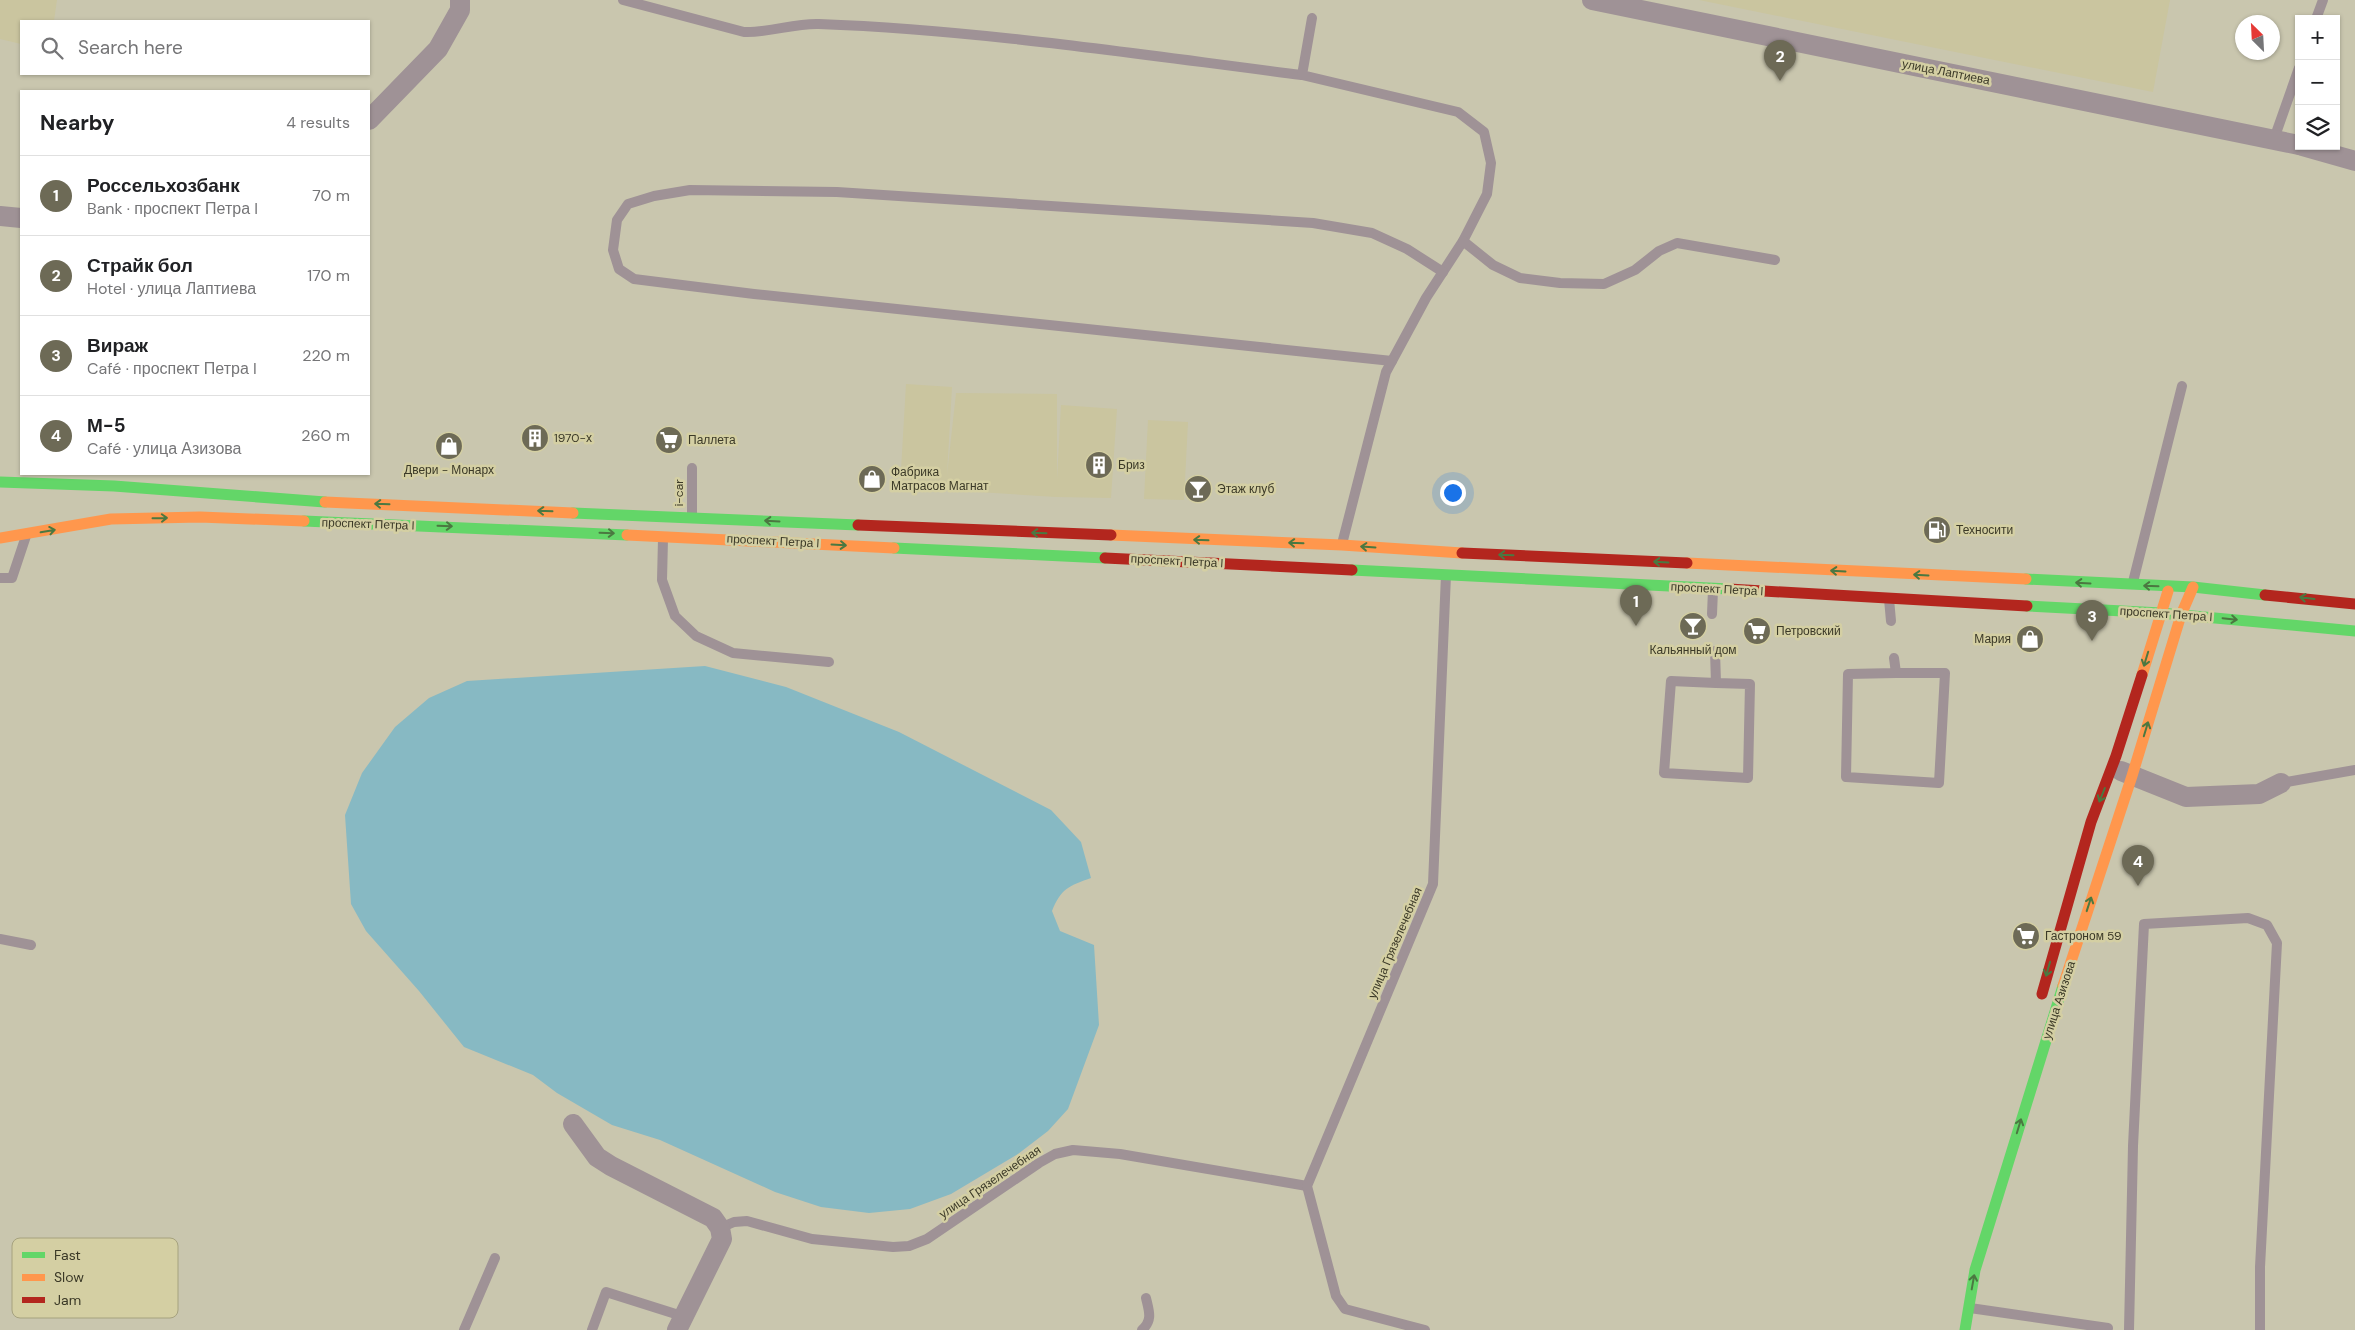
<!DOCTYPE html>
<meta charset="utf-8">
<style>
:root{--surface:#fff;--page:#f6f6f6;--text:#202124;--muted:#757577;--line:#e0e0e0;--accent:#6d6a56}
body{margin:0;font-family:"DM Sans",sans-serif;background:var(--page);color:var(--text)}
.controls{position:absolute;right:15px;top:15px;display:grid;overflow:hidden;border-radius:0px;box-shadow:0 1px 4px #0004}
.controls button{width:45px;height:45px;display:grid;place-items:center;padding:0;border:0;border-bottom:1px solid var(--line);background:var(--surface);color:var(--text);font:25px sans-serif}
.compass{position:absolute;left:2235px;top:15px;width:45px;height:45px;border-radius:50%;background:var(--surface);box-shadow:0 1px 4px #0004;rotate:336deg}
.you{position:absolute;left:1452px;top:492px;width:18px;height:18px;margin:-12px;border:4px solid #fff;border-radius:50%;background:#1a73e8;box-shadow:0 0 0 8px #1a73e833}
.badge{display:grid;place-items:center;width:32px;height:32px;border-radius:50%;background:var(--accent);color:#fff;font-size:16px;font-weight:700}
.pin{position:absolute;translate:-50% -41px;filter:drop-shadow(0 1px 2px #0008)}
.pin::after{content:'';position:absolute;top:26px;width:18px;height:15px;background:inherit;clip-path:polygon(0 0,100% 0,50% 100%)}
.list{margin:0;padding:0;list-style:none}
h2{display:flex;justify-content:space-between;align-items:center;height:65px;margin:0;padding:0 20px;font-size:21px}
h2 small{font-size:16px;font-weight:400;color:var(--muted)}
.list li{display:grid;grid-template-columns:32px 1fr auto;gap:15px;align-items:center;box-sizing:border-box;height:80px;padding:0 20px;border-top:1px solid var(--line)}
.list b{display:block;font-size:19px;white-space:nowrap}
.list p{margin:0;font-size:16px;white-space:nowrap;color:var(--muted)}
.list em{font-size:16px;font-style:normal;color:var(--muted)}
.icon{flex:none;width:28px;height:28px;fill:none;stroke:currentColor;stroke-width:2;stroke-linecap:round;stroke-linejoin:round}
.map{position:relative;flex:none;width:2355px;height:1330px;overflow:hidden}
.search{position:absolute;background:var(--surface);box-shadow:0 1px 4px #0004;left:20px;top:20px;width:350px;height:55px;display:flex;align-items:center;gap:12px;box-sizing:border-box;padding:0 18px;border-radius:0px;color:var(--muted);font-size:19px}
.panel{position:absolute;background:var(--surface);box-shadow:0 1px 4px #0004;left:20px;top:90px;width:350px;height:385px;border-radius:0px}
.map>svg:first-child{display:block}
.built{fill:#cac59f}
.water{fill:#87b9c3}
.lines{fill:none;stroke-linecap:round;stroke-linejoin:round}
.lane{stroke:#9f9296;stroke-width:10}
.street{stroke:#9f9296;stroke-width:20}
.fast{stroke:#63d668;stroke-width:11}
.slow{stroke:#ff974d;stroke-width:11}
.jam{stroke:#b3261e;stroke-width:11}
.oneway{stroke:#4b7841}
.labels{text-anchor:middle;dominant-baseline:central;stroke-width:5;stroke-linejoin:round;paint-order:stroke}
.street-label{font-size:12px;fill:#3b3927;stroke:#d4cfa3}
.poi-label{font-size:12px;fill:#3b3927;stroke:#d4cfa3;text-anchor:start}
.key{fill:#d4cfa3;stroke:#a6a27e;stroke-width:1}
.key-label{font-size:14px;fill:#3b3927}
</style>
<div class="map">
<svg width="2355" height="1330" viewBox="0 0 2355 1330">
<rect width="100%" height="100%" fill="#c9c6ae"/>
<g class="built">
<path d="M0,0H57L54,21H21V44L0,39Z"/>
<path d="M1699,0H2170L2153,92Z"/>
<path d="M906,384L952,387L947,475L956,393L1057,394V480L1061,405L1117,409L1111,498L1056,497L900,487Z"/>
<path d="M1148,420L1188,422L1184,500L1144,499Z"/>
</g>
<path class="water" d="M705,666L786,687L899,732L1051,810L1081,842L1091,878C1068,886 1061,889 1052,911L1060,931L1094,945L1099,1025L1068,1109L1048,1131L1018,1154L951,1194L910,1209L869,1213L821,1207L775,1192L660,1140L612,1125L557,1093L533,1075L464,1047L419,991L366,931L351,904L345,815L362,773L395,727L429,698L467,681Z"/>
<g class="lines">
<g class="lane">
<path d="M623,0L744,32C770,33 794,23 819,24C981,30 1142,55 1302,75"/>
<path d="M1312,18L1302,75L1458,112L1484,132L1491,163L1487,194L1463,241L1426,298L1386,372L1342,544"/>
<path d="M2316,19L2323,0"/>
<path d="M2274,139L2299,68"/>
<path d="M1463,241L1493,265L1520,278L1560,283L1604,284L1635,270L1659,251L1677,243L1775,260"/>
<path d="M1392,361L754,294L634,279L619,269L613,250L617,220L628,204L654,196L690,190L837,192L1313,223L1372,233L1407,249L1443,272"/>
<path d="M692,517V468"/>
<path d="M663,539L662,580L675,616L696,636L733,653L829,662"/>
<path d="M0,578H12L26,536"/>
<path d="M2133,582L2182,386"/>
<path d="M1889,599L1891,621"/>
<path d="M1712,614L1713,590"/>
<path d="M1715,651L1716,683L1750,684L1748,778L1664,773L1671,681L1716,683"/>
<path d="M1894,658L1896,673H1945L1939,783L1846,777L1848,674L1896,673"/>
<path d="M2281,783L2355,770"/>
<path d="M0,939L31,945"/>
<path d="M720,1228L734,1222L747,1221L812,1239L893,1247L909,1246L927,1239L1039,1163L1055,1154L1073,1150L1120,1154L1307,1186"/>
<path d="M1970,1308L2108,1328"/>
<path d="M464,1330L495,1258"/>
<path d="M592,1330L606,1292L682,1316"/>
<path d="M1142,1330C1153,1320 1149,1311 1146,1298"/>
<path d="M1425,1330L1345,1309L1336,1296L1307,1186L1433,884L1446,575"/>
<path d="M2129,1330L2133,1146L2144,924L2248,918L2267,925L2277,943L2260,1267V1330"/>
</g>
<g class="street">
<path d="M1592,0L2299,145"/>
<path d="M369,120L438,49L460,10V0"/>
<path d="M2302,146L2355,161"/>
<path d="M0,216L21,218"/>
<path d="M2121,771L2186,797L2259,794L2281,783"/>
<path d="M573,1124L597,1157L611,1166L713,1218L720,1228L722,1239L677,1330"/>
</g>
<g class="fast">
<path d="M0,482L114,486L325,502"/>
<path d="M573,513L858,525"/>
<path d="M304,521L627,535"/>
<path d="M894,548L1105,558"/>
<path d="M1352,570L1729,589"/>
<path d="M2026,579L2193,587L2265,595"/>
<path d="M2027,606L2161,613L2355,631"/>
<path d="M1965,1330L1975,1270L2063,986"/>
</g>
<g class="slow">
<path d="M325,502L573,513"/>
<path d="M627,535L894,548"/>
<path d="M1111,535L1342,545L1462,553"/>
<path d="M0,538L111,519L200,517L304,521"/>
<path d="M1687,563L2026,579"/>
<path d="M2142,675L2168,591"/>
<path d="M2063,986L2132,776L2181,615L2193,587"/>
</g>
<g class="jam">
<path d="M858,525L1111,535"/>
<path d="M1462,553L1687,563"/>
<path d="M1105,558L1352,570"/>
<path d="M1729,589L2027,606"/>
<path d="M2265,595L2355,604"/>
<path d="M2042,994L2091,822L2116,756L2142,675"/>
</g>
</g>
<defs><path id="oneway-shaft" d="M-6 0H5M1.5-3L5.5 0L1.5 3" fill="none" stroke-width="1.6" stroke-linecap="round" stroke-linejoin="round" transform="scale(1.25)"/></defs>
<g class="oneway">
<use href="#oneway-shaft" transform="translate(382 504) rotate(-178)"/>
<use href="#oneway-shaft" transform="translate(545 511) rotate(-178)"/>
<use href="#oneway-shaft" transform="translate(160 518) rotate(-1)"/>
<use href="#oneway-shaft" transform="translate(772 521) rotate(-177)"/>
<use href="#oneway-shaft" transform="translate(445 526) rotate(2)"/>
<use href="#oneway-shaft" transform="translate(48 531) rotate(-10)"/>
<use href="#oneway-shaft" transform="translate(607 533) rotate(2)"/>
<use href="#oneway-shaft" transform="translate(1039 533) rotate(-178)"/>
<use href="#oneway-shaft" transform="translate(1201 540) rotate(-178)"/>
<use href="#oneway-shaft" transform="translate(1296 543) rotate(-178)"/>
<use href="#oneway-shaft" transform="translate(839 545) rotate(3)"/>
<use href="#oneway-shaft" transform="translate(1368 547) rotate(-176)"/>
<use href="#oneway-shaft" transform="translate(1506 555) rotate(-178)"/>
<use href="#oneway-shaft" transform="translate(1661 562) rotate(-177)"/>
<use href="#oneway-shaft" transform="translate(1838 571) rotate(-177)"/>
<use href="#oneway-shaft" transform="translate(1921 575) rotate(-177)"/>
<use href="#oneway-shaft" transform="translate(2083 583) rotate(-177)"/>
<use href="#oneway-shaft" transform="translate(2151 586) rotate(-178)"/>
<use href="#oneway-shaft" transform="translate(2307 598) rotate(-173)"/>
<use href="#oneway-shaft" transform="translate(2230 619) rotate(6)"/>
<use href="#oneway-shaft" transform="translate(2146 659) rotate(107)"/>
<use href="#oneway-shaft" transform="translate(2146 729) rotate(-73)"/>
<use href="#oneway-shaft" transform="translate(2102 795) rotate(112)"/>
<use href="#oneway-shaft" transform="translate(2089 904) rotate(-72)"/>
<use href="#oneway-shaft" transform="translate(2048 969) rotate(106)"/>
<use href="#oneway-shaft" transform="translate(2019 1126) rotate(-73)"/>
<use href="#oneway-shaft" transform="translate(1973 1282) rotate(-80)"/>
</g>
<defs>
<g id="building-disc" transform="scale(1.4375)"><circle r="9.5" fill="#6d6a56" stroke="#d4cfa3"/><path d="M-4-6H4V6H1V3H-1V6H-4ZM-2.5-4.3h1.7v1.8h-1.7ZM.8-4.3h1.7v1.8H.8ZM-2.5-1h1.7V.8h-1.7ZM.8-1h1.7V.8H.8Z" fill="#fff"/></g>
<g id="supermarket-disc" transform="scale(1.4375)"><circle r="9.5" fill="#6d6a56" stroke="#d4cfa3"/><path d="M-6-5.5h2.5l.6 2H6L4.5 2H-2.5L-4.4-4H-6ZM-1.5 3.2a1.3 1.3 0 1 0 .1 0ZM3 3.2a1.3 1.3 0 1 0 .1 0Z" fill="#fff"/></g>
<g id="shop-disc" transform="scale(1.4375)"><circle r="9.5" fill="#6d6a56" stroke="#d4cfa3"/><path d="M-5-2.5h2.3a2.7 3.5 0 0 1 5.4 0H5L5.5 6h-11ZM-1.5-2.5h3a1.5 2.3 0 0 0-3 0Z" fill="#fff"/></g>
<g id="bar-disc" transform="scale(1.4375)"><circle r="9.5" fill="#6d6a56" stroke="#d4cfa3"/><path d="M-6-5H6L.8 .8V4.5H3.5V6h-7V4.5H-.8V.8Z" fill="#fff"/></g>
<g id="fuel-disc" transform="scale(1.4375)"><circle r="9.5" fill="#6d6a56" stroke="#d4cfa3"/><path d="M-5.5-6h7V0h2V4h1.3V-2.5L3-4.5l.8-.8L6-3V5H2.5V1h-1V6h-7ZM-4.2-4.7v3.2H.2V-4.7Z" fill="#fff"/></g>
</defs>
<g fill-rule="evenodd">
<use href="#building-disc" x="535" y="438"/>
<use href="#supermarket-disc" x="669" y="440"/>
<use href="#shop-disc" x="449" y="446"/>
<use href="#building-disc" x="1099" y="465"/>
<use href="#shop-disc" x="872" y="479"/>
<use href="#bar-disc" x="1198" y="489"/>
<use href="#fuel-disc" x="1937" y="530"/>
<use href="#bar-disc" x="1693" y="626"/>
<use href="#supermarket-disc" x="1757" y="631"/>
<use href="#shop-disc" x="2030" y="639"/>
<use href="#supermarket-disc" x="2026" y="936"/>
</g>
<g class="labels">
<g class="street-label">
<text transform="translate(1946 72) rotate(11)">улица Лаптиева</text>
<text transform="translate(679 493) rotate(-90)">i-car</text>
<text transform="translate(368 524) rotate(2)">проспект Петра I</text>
<text transform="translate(773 541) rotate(3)">проспект Петра I</text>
<text transform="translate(1177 561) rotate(3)">проспект Петра I</text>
<text transform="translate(1717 589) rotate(3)">проспект Петра I</text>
<text transform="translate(2166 614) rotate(4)">проспект Петра I</text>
<text transform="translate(1395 943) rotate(-67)">улица Грязелечебная</text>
<text transform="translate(2059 1000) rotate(-72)">улица Азизова</text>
<text transform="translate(990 1182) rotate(-34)">улица Грязелечебная</text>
</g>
<g class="poi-label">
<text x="554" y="438">1970-х</text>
<text x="688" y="440">Паллета</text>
<text x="1118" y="465">Бриз</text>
<text x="449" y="470" text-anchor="middle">Двери - Монарх</text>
<text x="891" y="472">Фабрика<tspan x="891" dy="14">Матрасов Магнат</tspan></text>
<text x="1217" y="489">Этаж клуб</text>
<text x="1956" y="530">Техносити</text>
<text x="1776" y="631">Петровский</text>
<text x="2011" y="639" text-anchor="end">Мария</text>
<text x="1693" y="650" text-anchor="middle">Кальянный дом</text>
<text x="2045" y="936">Гастроном 59</text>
</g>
</g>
<rect x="12" y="1238" width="166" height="80" rx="8" class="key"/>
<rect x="22" y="1252" width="23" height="6" fill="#63d668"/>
<rect x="22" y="1274" width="23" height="7" fill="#ff974d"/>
<rect x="22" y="1297" width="23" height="6" fill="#b3261e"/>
<g class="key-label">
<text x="54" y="1260">Fast</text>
<text x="54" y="1282">Slow</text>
<text x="54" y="1305">Jam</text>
</g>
</svg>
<div class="controls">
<button>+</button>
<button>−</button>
<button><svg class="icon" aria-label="layers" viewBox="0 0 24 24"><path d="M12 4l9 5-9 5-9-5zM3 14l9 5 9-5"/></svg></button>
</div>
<svg class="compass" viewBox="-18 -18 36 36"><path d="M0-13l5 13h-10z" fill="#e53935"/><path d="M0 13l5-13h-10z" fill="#757577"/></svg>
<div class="you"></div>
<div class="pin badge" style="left:1636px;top:626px">1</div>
<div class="pin badge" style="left:1780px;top:81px">2</div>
<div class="pin badge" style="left:2092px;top:641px">3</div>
<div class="pin badge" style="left:2138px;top:886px">4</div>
<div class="search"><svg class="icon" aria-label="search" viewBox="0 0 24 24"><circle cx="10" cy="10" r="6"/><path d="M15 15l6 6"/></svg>Search here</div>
<section class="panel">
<h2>Nearby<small>4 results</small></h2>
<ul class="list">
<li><span class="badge">1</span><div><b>Россельхозбанк</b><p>Bank · проспект Петра I</p></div><em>70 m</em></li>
<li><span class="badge">2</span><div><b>Страйк бол</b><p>Hotel · улица Лаптиева</p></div><em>170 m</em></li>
<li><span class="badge">3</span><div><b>Вираж</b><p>Café · проспект Петра I</p></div><em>220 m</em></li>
<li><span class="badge">4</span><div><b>М-5</b><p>Café · улица Азизова</p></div><em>260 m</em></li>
</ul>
</section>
</div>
